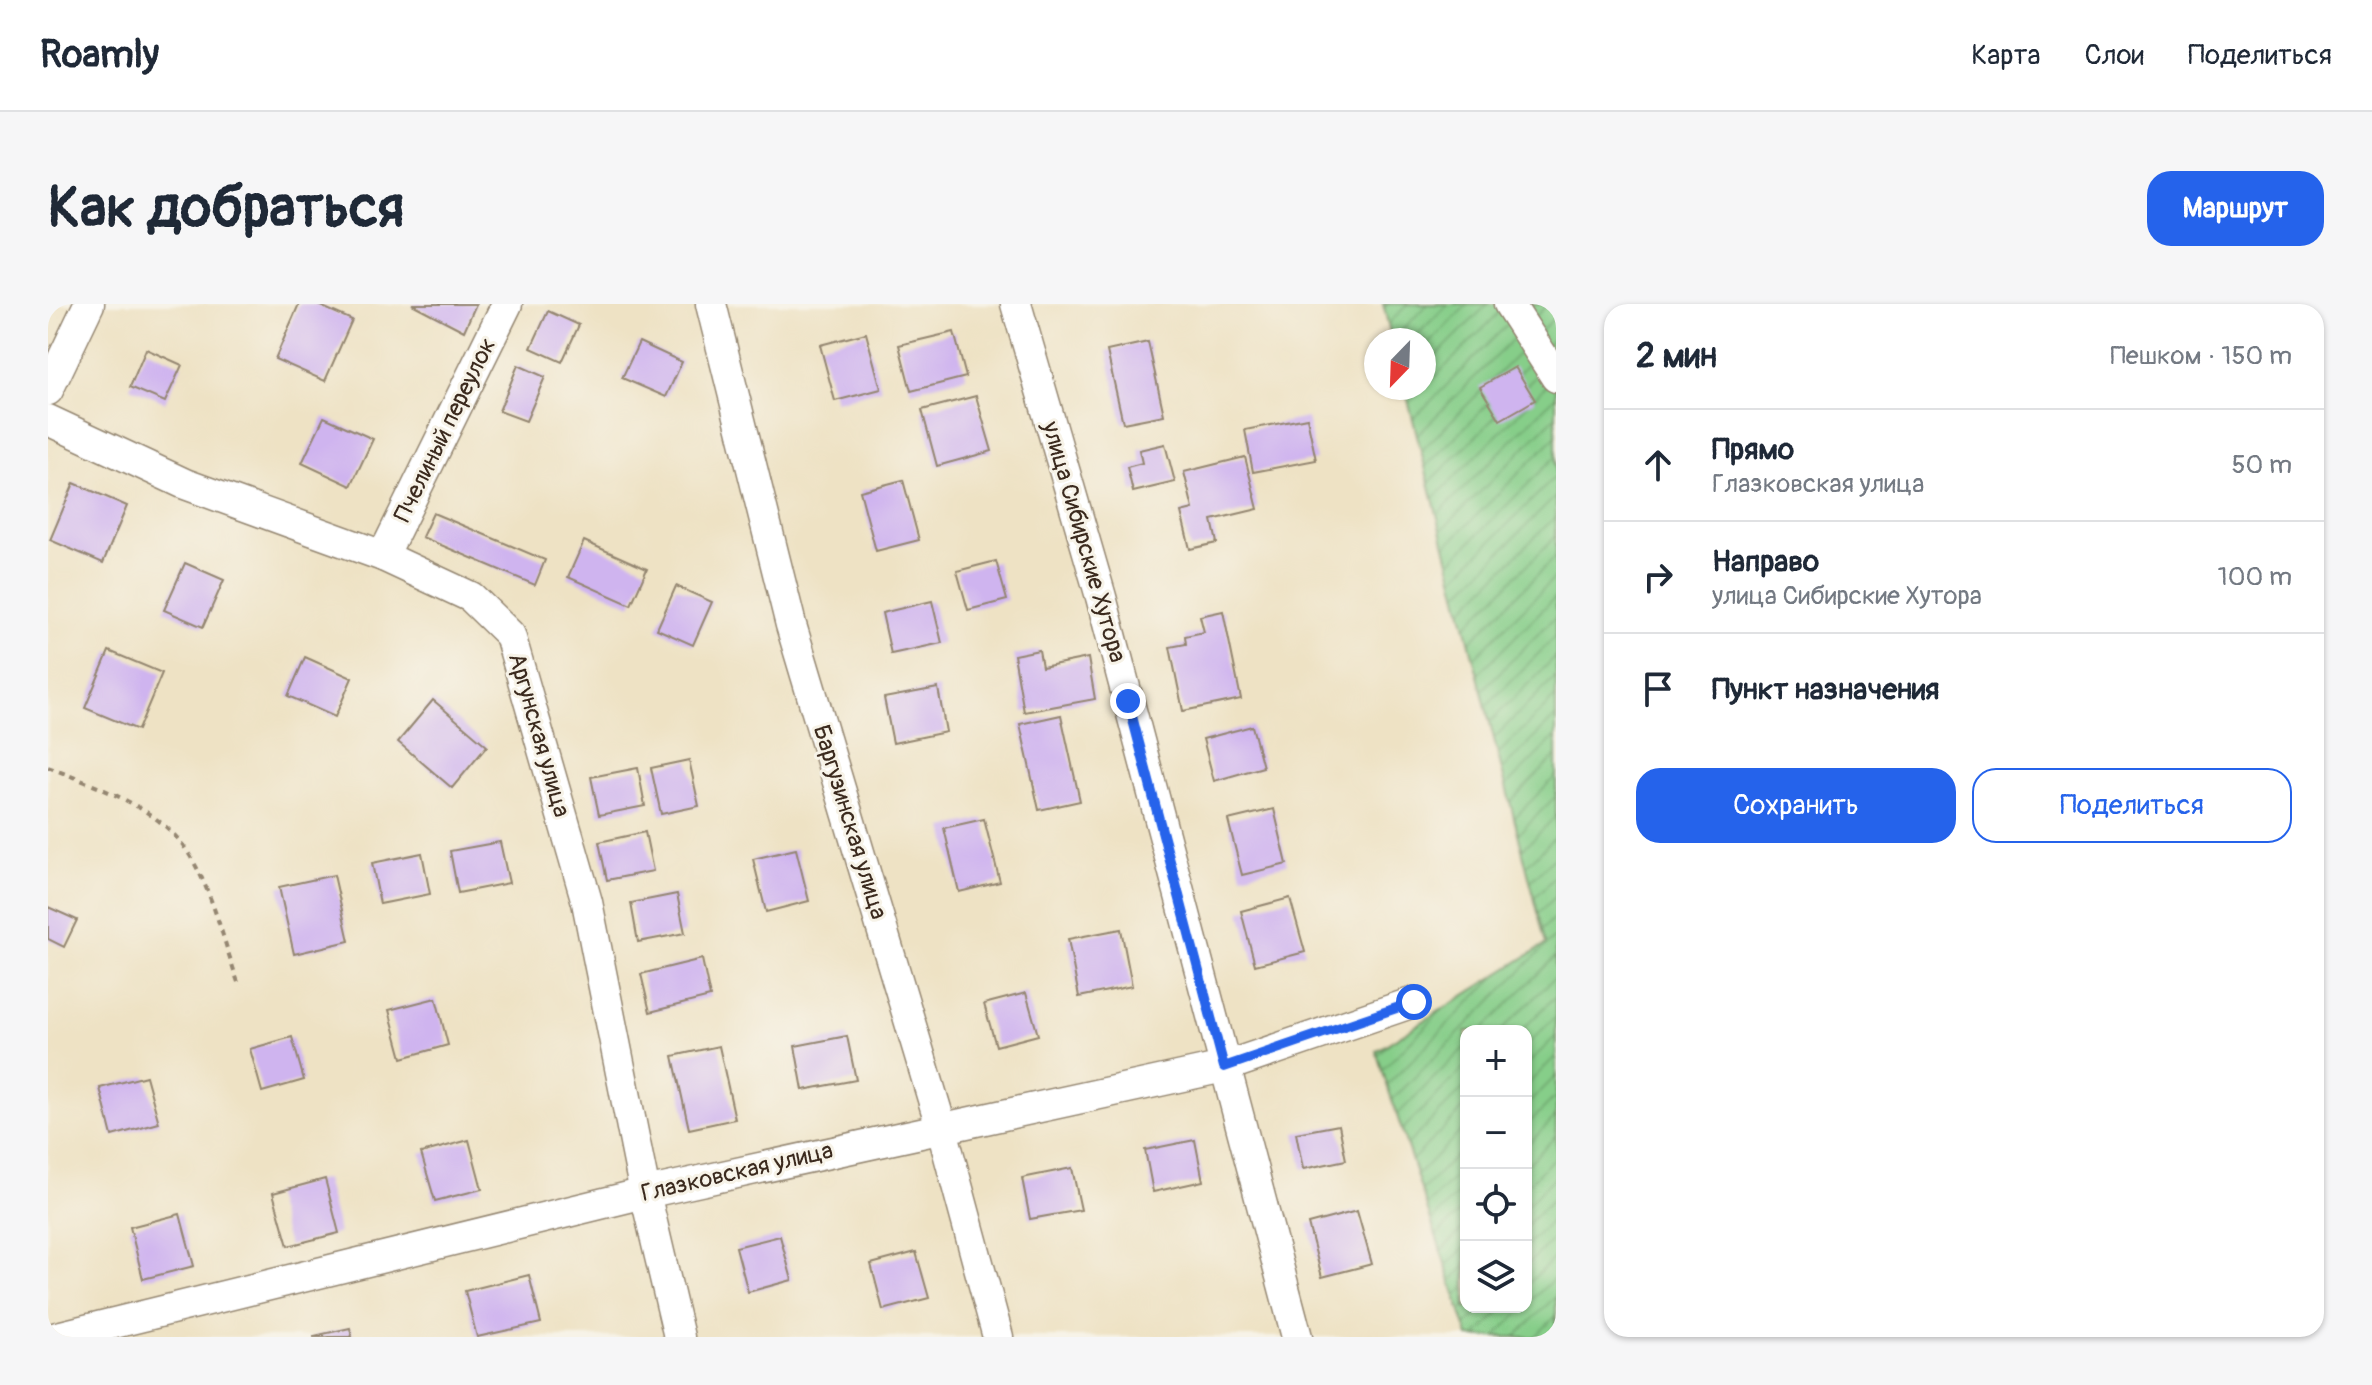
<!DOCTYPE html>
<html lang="ru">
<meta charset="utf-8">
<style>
:root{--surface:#fff;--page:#f6f6f7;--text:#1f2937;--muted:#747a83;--line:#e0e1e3;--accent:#2563eb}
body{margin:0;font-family:Pangolin,sans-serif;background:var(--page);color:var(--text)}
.controls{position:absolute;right:24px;bottom:24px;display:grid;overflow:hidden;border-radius:16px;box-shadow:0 2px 6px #0004}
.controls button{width:72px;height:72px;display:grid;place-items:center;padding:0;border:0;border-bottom:2px solid var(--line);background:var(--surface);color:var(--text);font:40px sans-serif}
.compass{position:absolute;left:1316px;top:24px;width:72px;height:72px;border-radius:50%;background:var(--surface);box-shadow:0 2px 6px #0004;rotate:203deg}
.stop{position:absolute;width:24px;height:24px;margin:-18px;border:6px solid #2563eb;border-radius:50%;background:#fff}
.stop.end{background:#2563eb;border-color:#fff;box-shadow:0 2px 8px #0008}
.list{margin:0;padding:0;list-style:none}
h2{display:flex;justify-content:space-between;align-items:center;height:104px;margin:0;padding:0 32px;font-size:34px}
h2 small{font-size:26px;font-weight:400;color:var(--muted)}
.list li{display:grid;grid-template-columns:52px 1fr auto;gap:24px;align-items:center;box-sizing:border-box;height:112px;padding:0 32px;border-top:2px solid var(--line)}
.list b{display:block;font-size:30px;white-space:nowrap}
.list p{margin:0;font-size:26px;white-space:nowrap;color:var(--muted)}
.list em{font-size:26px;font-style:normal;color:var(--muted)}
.actions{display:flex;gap:16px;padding:24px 32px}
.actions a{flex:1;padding:18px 0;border:2px solid var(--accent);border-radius:24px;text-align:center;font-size:28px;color:var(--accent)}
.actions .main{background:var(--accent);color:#fff}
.icon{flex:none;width:44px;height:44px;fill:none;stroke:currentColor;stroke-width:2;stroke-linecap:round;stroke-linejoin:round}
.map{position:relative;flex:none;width:1508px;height:1033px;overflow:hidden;border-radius:24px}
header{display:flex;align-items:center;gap:48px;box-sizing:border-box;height:112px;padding:0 40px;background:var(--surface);border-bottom:2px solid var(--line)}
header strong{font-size:38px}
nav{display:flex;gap:44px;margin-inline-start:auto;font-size:28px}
.intro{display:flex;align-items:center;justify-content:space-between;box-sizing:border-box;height:192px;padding:0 48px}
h1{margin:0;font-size:56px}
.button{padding:20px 36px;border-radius:24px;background:var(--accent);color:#fff;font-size:28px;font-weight:700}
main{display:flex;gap:48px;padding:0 48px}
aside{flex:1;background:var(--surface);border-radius:24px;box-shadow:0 2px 6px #0004}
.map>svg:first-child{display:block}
.garden{fill:url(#garden-furrows);stroke:#607c54;stroke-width:2;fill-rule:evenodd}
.building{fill:#cfb4ef}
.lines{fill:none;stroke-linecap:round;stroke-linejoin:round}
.minor-casing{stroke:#948671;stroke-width:33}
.path{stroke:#948671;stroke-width:4;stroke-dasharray:6 6;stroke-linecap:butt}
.minor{stroke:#fff;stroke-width:30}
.route{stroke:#2563eb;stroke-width:10}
.labels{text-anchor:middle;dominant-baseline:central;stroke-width:6;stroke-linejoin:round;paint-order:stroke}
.street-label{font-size:24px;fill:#3b2a1e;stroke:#f7f3e8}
</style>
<header>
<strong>Roamly</strong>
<nav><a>Карта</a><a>Слои</a><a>Поделиться</a></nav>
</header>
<div class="intro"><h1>Как добраться</h1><a class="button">Маршрут</a></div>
<main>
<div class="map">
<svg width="1508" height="1033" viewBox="0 0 1508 1033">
<defs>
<pattern id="garden-furrows" width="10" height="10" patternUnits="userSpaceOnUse" patternTransform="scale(2)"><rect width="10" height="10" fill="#86ce89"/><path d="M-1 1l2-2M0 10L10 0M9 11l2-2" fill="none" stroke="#6fa76f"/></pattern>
</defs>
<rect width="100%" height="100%" fill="#f7f3e8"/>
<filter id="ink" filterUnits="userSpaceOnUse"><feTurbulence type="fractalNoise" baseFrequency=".0125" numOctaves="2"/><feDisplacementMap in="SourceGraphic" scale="16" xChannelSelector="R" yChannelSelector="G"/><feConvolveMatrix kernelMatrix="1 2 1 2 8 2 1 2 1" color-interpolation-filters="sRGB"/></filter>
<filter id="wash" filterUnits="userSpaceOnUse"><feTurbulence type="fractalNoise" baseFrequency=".006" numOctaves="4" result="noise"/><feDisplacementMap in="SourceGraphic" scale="32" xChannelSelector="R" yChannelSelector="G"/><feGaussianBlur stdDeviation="1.8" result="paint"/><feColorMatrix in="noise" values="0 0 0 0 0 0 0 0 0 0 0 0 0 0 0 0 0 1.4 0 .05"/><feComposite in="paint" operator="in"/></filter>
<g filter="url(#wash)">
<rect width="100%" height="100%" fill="#eee2c4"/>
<path class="garden" d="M1335,0H1508V1033H1421L1328,747L1498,640L1357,84H1376V36H1344ZM1418,727H1478V1003H1418Z"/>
<g id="blocks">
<g class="building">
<path d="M251,0H268L304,16L277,77L227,55Z"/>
<path d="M364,0H428L416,27Z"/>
<path d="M500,7L531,21L514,58L483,44Z"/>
<path d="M906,28L918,73L863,87L851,41Z"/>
<path d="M818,29L833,85L787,97L772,41Z"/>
<path d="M591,38L634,58L618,93L574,74Z"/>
<path d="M1100,38L1116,111L1075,119L1059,47Z"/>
<path d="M98,45L134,61L117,98L82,83Z"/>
<path d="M470,61L497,73L478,117L451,107Z"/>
<path d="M1467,63L1487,96L1452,116L1432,83Z"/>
<path d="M928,92L944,147L889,162L874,106Z"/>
<path d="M276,113L325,135L303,182L254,159Z"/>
<path d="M1259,114L1268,156L1205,168L1197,126Z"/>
<path d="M1117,140L1127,178L1085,188L1079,163L1094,159L1091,146Z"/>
<path d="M1197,153L1210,205L1164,216L1169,239L1142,245L1133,208L1145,205L1136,168Z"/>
<path d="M855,176L871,236L828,247L812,187Z"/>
<path d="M26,179L79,202L55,259L2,236Z"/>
<path d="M385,209L497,256L487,281L374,233Z"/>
<path d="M536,237L599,265L583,301L520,273Z"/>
<path d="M948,257L959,296L920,306L909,267Z"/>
<path d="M137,259L176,276L155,323L116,306Z"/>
<path d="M628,282L664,298L645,341L609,325Z"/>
<path d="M884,297L894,339L843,350L834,309Z"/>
<path d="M1175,307L1193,395L1135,407L1122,343L1138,340L1137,332L1156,328L1152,312Z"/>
<path d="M991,346L994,363L1040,354L1047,395L976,408L966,351Z"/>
<path d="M61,347L114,369L90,426L37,404Z"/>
<path d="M257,353L304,374L287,413L240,392Z"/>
<path d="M890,384L898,428L845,439L836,394Z"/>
<path d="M385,396L439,442L404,484L350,438Z"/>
<path d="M1013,411L1032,497L991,506L972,420Z"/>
<path d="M1204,422L1215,463L1166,477L1155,435Z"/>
<path d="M641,456L651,502L613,510L603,464Z"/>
<path d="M590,464L597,502L551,511L543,473Z"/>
<path d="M1226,505L1239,560L1194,571L1180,516Z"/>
<path d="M936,515L952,578L911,588L896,524Z"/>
<path d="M597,528L605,567L559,576L551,538Z"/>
<path d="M452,538L461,579L410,589L402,547Z"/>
<path d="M748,545L761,597L718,608L705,555Z"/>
<path d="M374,549L382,590L332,600L324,559Z"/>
<path d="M286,571L301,637L246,650L231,583Z"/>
<path d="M629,590L637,629L590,638L583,599Z"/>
<path d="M1242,594L1257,648L1207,661L1193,607Z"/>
<path d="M0,603L29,616L16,643L0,635Z"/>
<path d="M1073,625L1084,682L1031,693L1020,635Z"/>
<path d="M654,655L662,693L602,708L593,670Z"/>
<path d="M978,689L990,731L948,742L936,700Z"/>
<path d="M388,694L400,741L354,754L341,706Z"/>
<path d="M799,732L808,776L755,786L747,742Z"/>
<path d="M244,733L256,776L214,788L202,745Z"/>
<path d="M671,742L687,815L641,825L625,752Z"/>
<path d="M98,772L111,819L64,832L52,784Z"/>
<path d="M1291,821L1298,856L1255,865L1248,829Z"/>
<path d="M421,836L434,885L387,897L373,849Z"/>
<path d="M1147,836L1155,877L1105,888L1097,846Z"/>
<path d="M1024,864L1033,906L982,915L974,874Z"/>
<path d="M277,875L291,929L240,942L225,889Z"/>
<path d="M1309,907L1324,960L1274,973L1260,920Z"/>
<path d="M132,910L146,962L95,975L82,923Z"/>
<path d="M732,932L744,976L700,988L688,943Z"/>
<path d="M868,948L881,994L835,1006L823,960Z"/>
<path d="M481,971L493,1019L429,1033L417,987Z"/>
<path d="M302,1024L304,1033H266V1032Z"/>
</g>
</g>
</g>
<g filter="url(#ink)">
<use href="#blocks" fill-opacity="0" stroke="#948671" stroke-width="2"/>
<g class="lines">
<g class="minor-casing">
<g id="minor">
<path d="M663,0L743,321L893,822L950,1033"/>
<path d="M968,0L1053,293L1249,1033"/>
<path d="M1461,0L1508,73"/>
<path d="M0,86L41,0"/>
<path d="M0,116L137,180L335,252L423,293L462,331L539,598L597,889L631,1033"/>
<path d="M335,252L459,0"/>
<path d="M9,1033L597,889L1176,763L1366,698"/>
</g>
</g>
<path class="path" d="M0,463C46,482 107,501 137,544C164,583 175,637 191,681"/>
<use href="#minor" class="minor"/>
</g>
</g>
<g class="lines" filter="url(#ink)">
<path class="route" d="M1080,397L1176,763L1366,698"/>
</g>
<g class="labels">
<g class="street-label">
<text transform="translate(397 126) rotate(-64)">Пчелиный переулок</text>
<text transform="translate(1036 238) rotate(74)">улица Сибирские Хутора</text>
<text transform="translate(491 431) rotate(74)">Аргунская улица</text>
<text transform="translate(802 518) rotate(73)">Баргузинская улица</text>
<text transform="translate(689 868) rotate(-13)">Глазковская улица</text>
</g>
</g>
</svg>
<div class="controls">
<button>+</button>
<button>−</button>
<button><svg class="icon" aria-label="locate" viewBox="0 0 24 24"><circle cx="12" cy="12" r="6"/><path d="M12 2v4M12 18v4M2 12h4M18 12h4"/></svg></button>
<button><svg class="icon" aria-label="layers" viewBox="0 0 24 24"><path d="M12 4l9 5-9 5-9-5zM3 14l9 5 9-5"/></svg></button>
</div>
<svg class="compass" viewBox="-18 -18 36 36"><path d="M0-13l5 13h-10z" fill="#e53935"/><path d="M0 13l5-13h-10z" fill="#747a83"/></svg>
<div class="stop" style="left:1366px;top:698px"></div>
<div class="stop end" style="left:1080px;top:397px"></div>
</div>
<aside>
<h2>2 мин<small>Пешком · 150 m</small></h2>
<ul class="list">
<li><svg class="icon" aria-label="ahead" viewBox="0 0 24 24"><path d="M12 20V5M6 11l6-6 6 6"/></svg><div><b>Прямо</b><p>Глазковская улица</p></div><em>50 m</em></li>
<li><svg class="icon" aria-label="right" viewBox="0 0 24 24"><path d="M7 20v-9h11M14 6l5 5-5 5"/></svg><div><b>Направо</b><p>улица Сибирские Хутора</p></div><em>100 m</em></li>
<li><svg class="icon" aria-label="arrive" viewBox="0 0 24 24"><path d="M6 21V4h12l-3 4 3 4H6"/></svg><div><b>Пункт назначения</b></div></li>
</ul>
<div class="actions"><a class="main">Сохранить</a><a>Поделиться</a></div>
</aside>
</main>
